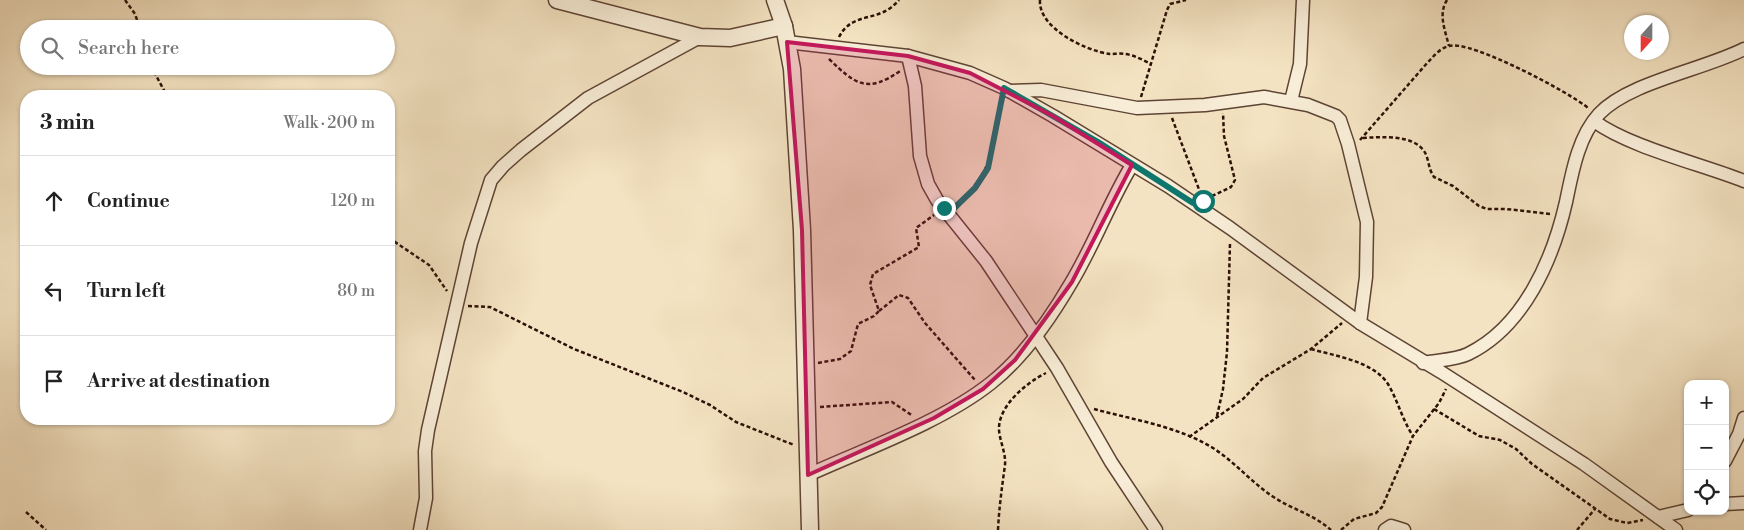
<!DOCTYPE html>
<meta charset="utf-8">
<style>
:root{--surface:#fff;--page:#f2f2f2;--text:#222;--muted:#767676;--line:#e0e0e0}
body{margin:0;font-family:"Libre Bodoni",serif;background:var(--page);color:var(--text)}
.controls{position:absolute;right:15px;bottom:15px;display:grid;overflow:hidden;border-radius:10px;box-shadow:0 1px 4px #0004}
.controls button{width:45px;height:45px;display:grid;place-items:center;padding:0;border:0;border-bottom:1px solid var(--line);background:var(--surface);color:var(--text);font:25px sans-serif}
.compass{position:absolute;left:1624px;top:15px;width:45px;height:45px;border-radius:50%;background:var(--surface);box-shadow:0 1px 4px #0004;rotate:201deg}
.stop{position:absolute;width:15px;height:15px;margin:-11px;border:4px solid #0f766e;border-radius:50%;background:#fff}
.stop.end{background:#0f766e;border-color:#fff;box-shadow:0 1px 5px #0008}
.list{margin:0;padding:0;list-style:none}
h2{display:flex;justify-content:space-between;align-items:center;height:65px;margin:0;padding:0 20px;font-size:21px}
h2 small{font-size:16px;font-weight:400;color:var(--muted)}
.list li{display:grid;grid-template-columns:32px 1fr auto;gap:15px;align-items:center;box-sizing:border-box;height:90px;padding:0 20px;border-top:1px solid var(--line)}
.list b{display:block;font-size:19px;white-space:nowrap}
.list em{font-size:16px;font-style:normal;color:var(--muted)}
.icon{flex:none;width:28px;height:28px;fill:none;stroke:currentColor;stroke-width:2;stroke-linecap:round;stroke-linejoin:round}
.map{position:relative;flex:none;width:1744px;height:530px;overflow:hidden}
.search{position:absolute;background:var(--surface);box-shadow:0 1px 4px #0004;left:20px;top:20px;width:375px;height:55px;display:flex;align-items:center;gap:12px;box-sizing:border-box;padding:0 18px;border-radius:28px;color:var(--muted);font-size:19px}
.panel{position:absolute;background:var(--surface);box-shadow:0 1px 4px #0004;left:20px;top:90px;width:375px;height:335px;border-radius:20px}
.map>svg:first-child{display:block}
.lines{fill:none;stroke-linecap:round;stroke-linejoin:round}
.minor-casing{stroke:#5e4434;stroke-width:15}
.tertiary-casing{stroke:#5e4434;stroke-width:19}
.path{stroke:#2c0f05;stroke-width:2.5;stroke-dasharray:4 2.5;stroke-linecap:butt}
.minor{stroke:#f8edd7;stroke-width:12}
.tertiary{stroke:#f8edd7;stroke-width:16}
.route{stroke:#0f766e;stroke-width:6}
.marked{fill:#c2185b;fill-opacity:0.2;stroke:#c2185b;stroke-width:4;stroke-linejoin:round}
</style>
<div class="map">
<svg width="1744" height="530" viewBox="0 0 1744 530">
<rect width="100%" height="100%" fill="#f4e3c2"/>
<filter id="stains"><feTurbulence type="fractalNoise" baseFrequency=".004" numOctaves="4"/><feColorMatrix values="0 0 0 0 .2 0 0 0 0 .09 0 0 0 0 .02 0 0 0 .5 -.17"/></filter>
<radialGradient id="worn" r=".72"><stop offset=".6" stop-color="#630" stop-opacity="0"/><stop offset="1" stop-color="#630" stop-opacity=".3"/></radialGradient>
<g class="lines">
<g class="minor-casing">
<g id="minor">
<path d="M787,42L908,56L970,73L1004,88L1053,116L1168,186L1230,228L1360,323L1441,372L1584,464L1676,530"/>
<path d="M908,56L915,86L920,156L928,184L937,200L986,261L1057,368L1111,462L1156,530"/>
<path d="M1009,91L1041,90L1137,108L1205,105L1264,97L1308,105L1336,116L1340,120L1348,144L1367,222L1366,277L1360,323"/>
<path d="M1291,101L1300,64L1303,0"/>
<path d="M1594,121C1629,147 1701,164 1744,181"/>
<path d="M1423,363C1437,360 1456,360 1468,354C1524,327 1553,259 1566,202C1572,173 1578,137 1599,114C1629,82 1703,70 1744,49"/>
<path d="M1725,461L1739,434L1744,418"/>
<path d="M808,475C865,449 942,422 991,383C1024,357 1050,319 1071,283C1094,245 1109,203 1132,165"/>
<path d="M1725,504L1744,503"/>
<path d="M1658,517L1688,510"/>
<path d="M420,530L426,498L425,451L428,430L471,243L491,180L503,166L521,150L588,98L700,37"/>
<path d="M1385,530L1391,526L1404,530"/>
</g>
</g>
<g class="tertiary-casing">
<g id="tertiary">
<path d="M557,0L700,37L730,38L784,26"/>
<path d="M775,0L784,26L792,69L802,230L810,530"/>
</g>
</g>
<g class="path">
<path d="M125,0L135,14L140,29"/>
<path d="M1040,0C1038,28 1086,51 1110,54C1115,54 1120,53 1125,54C1134,55 1143,60 1151,64"/>
<path d="M1447,0C1438,14 1445,30 1449,46"/>
<path d="M839,37C853,10 879,24 899,0"/>
<path d="M829,59C855,84 867,94 900,71"/>
<path d="M151,66L167,96"/>
<path d="M1141,97L1167,10L1170,4L1186,0"/>
<path d="M1172,118L1200,192"/>
<path d="M1363,138C1381,137 1412,134 1424,151C1429,158 1428,169 1434,177L1453,186L1479,206L1487,209H1506L1551,214"/>
<path d="M1360,140L1428,62C1434,56 1440,48 1449,46C1469,39 1571,93 1588,108"/>
<path d="M1206,199L1231,187L1235,180L1224,136L1223,113"/>
<path d="M957,206C994,168 993,150 1002,100"/>
<path d="M389,238L429,265L447,291"/>
<path d="M468,306L490,307L574,349L683,392L710,405L736,422L794,445"/>
<path d="M879,311L899,295L908,298L925,323L975,380"/>
<path d="M1311,349C1335,356 1373,361 1388,384C1398,401 1402,419 1413,436"/>
<path d="M818,363L840,359L851,351L858,324L874,316L879,311L870,285L873,274L919,247L916,228L934,215"/>
<path d="M820,407L892,402L913,416"/>
<path d="M1094,409C1134,420 1177,426 1213,448C1235,462 1251,482 1272,496C1291,509 1313,514 1331,530"/>
<path d="M1434,409L1479,436L1500,440L1516,449L1532,464L1610,519L1627,523L1643,520"/>
<path d="M1217,416L1223,389L1227,352L1230,243"/>
<path d="M1189,437L1243,399L1263,378L1311,349L1342,323"/>
<path d="M26,512L46,530"/>
<path d="M998,530C999,508 1002,487 1005,465C1006,453 1000,442 999,430C998,406 1026,383 1046,373"/>
<path d="M1341,530L1354,519L1376,513L1382,507L1413,436L1439,403L1446,389"/>
<path d="M1577,530L1595,509"/>
</g>
<use href="#minor" class="minor"/>
<use href="#tertiary" class="tertiary"/>
</g>
<g class="lines">
<path class="route" d="M944,208L948,214L975,188L988,168L1004,88L1098,142L1193,203L1203,201"/>
</g>
<path class="marked" d="M787,42L908,56L970,73L1053,116L1132,165L1072,282L1015,360L983,389L934,418L808,475L802,230Z"/>
<rect width="100%" height="100%" filter="url(#stains)"/>
<rect width="100%" height="100%" fill="url(#worn)"/>
</svg>
<div class="controls">
<button>+</button>
<button>−</button>
<button><svg class="icon" aria-label="locate" viewBox="0 0 24 24"><circle cx="12" cy="12" r="6"/><path d="M12 2v4M12 18v4M2 12h4M18 12h4"/></svg></button>
</div>
<svg class="compass" viewBox="-18 -18 36 36"><path d="M0-13l5 13h-10z" fill="#e53935"/><path d="M0 13l5-13h-10z" fill="#767676"/></svg>
<div class="stop" style="left:1203px;top:201px"></div>
<div class="stop end" style="left:944px;top:208px"></div>
<div class="search"><svg class="icon" aria-label="search" viewBox="0 0 24 24"><circle cx="10" cy="10" r="6"/><path d="M15 15l6 6"/></svg>Search here</div>
<section class="panel">
<h2>3 min<small>Walk · 200 m</small></h2>
<ul class="list">
<li><svg class="icon" aria-label="ahead" viewBox="0 0 24 24"><path d="M12 20V5M6 11l6-6 6 6"/></svg><div><b>Continue</b></div><em>120 m</em></li>
<li><svg class="icon" aria-label="left" viewBox="0 0 24 24"><path d="M17 20v-9H6M10 6l-5 5 5 5"/></svg><div><b>Turn left</b></div><em>80 m</em></li>
<li><svg class="icon" aria-label="arrive" viewBox="0 0 24 24"><path d="M6 21V4h12l-3 4 3 4H6"/></svg><div><b>Arrive at destination</b></div></li>
</ul>
</section>
</div>
